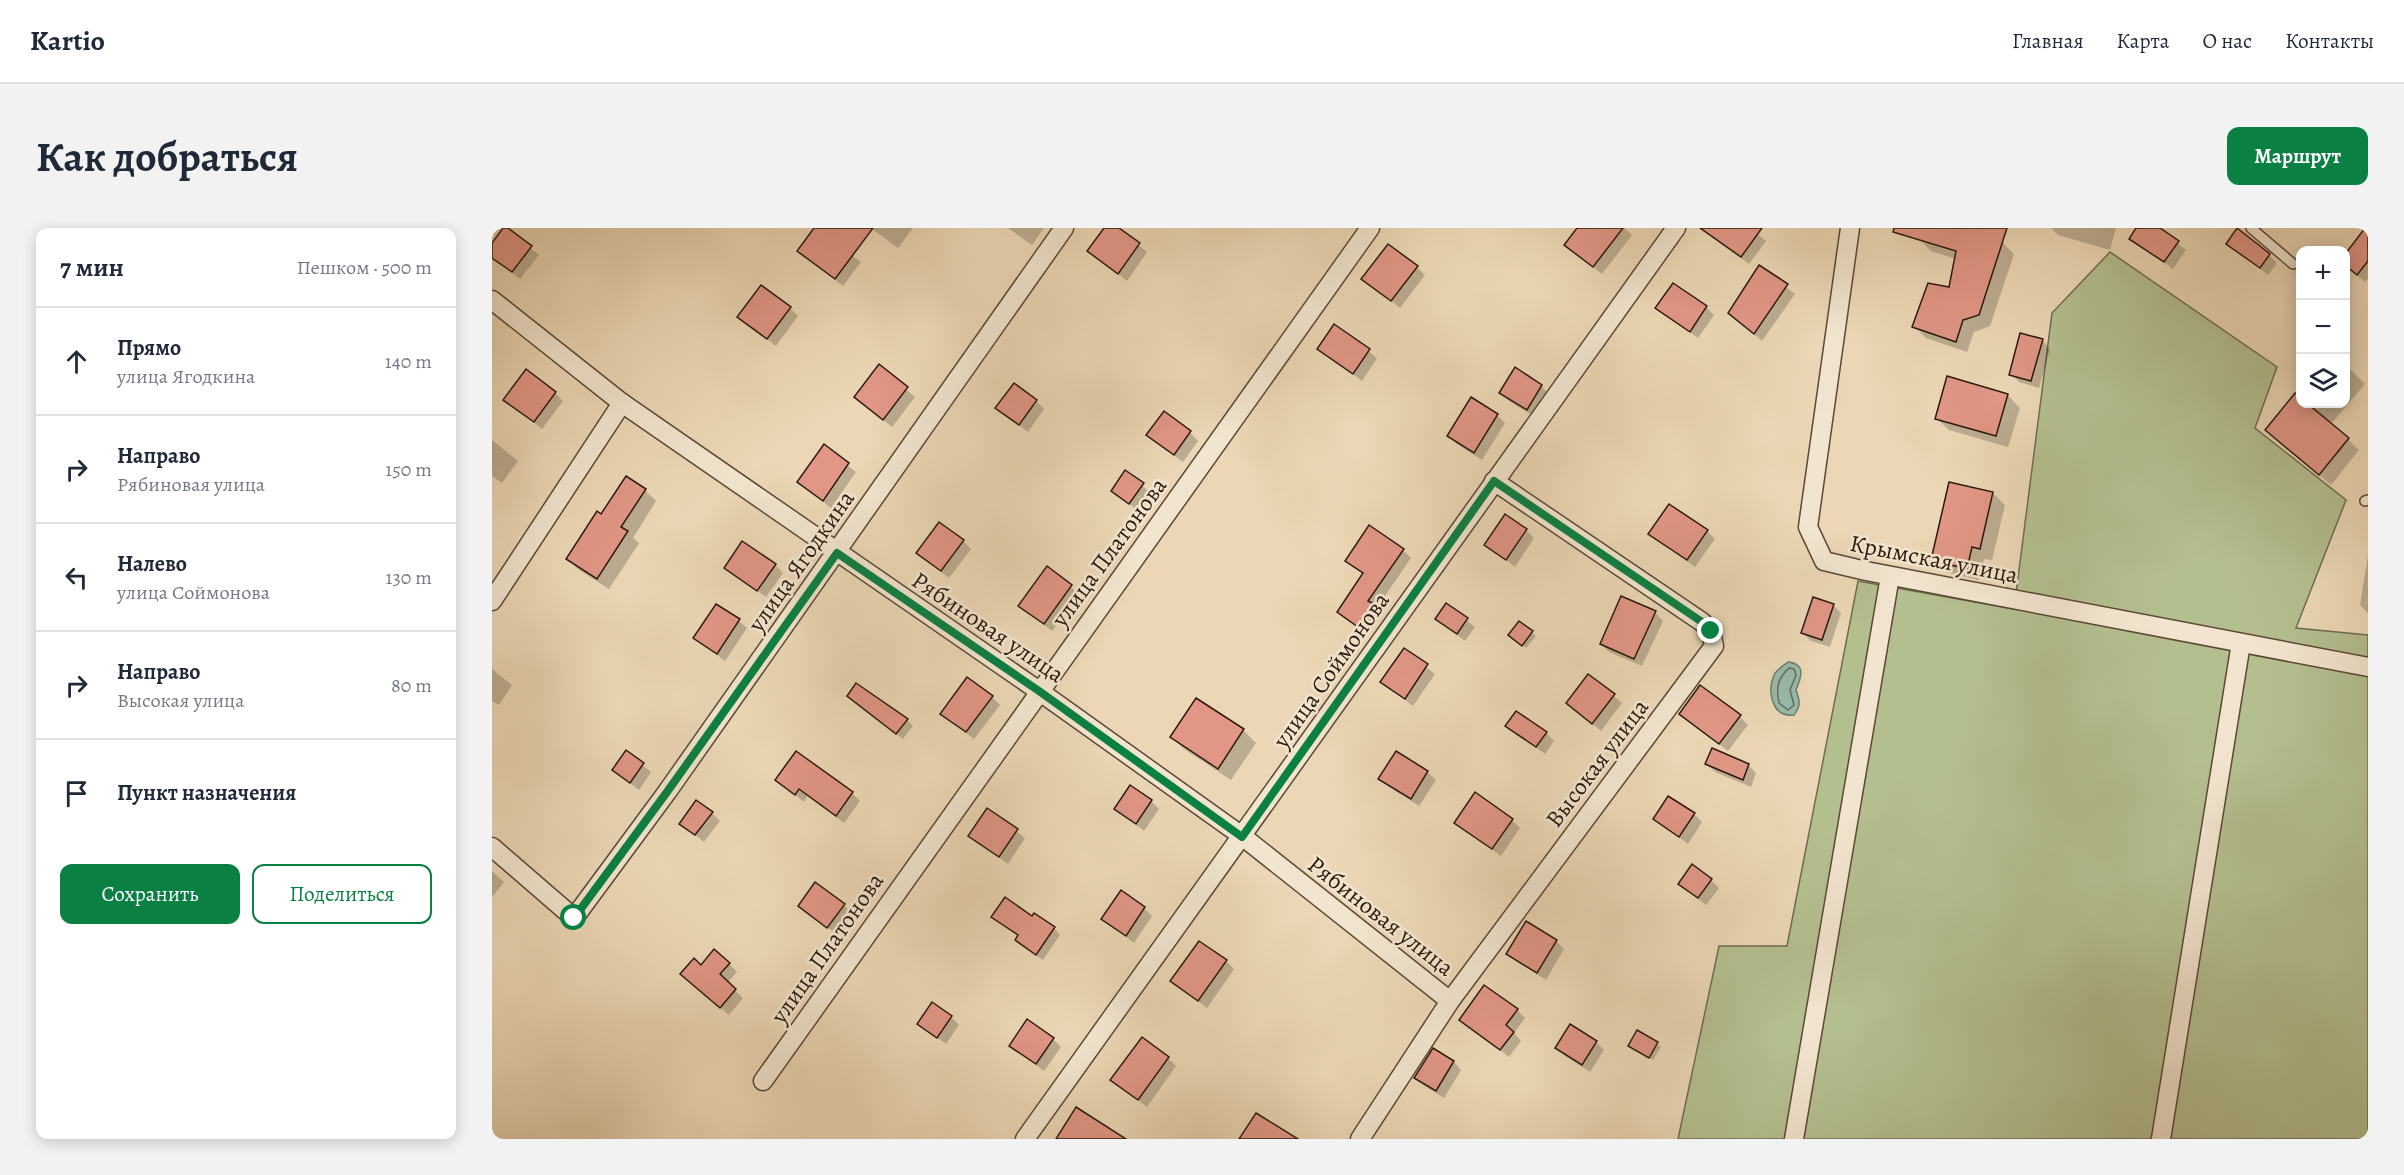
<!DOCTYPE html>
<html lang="ru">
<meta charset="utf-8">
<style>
:root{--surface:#fff;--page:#f2f2f3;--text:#1f2937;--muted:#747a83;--line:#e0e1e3;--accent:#0b8043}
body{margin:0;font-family:Alegreya,serif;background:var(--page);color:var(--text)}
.controls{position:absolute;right:18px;top:18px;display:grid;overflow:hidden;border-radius:12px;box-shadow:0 3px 15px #0003}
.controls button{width:54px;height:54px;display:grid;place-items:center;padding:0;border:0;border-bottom:2px solid var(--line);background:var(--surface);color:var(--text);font:30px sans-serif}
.stop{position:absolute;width:18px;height:18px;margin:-14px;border:4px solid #0b8043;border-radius:50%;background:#fff}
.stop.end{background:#0b8043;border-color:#fff;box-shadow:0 2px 6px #0008}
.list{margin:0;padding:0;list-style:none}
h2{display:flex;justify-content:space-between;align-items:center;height:78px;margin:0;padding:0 24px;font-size:26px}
h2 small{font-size:20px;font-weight:400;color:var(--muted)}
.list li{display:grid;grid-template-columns:39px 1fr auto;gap:18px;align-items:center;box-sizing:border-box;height:108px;padding:0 24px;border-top:2px solid var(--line)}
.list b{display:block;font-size:22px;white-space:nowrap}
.list p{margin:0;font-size:20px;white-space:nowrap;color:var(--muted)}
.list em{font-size:20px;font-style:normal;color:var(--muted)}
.actions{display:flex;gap:12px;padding:18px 24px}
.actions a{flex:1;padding:14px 0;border:2px solid var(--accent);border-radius:12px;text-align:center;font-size:21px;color:var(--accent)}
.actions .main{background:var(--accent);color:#fff}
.icon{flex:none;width:33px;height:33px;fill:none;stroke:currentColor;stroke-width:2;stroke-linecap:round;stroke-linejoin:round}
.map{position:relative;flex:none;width:1876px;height:911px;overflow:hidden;border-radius:12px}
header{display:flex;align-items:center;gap:36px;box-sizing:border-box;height:84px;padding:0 30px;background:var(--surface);border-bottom:2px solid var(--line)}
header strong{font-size:28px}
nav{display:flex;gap:33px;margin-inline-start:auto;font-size:21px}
.intro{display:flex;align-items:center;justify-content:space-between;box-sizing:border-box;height:144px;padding:0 36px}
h1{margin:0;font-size:42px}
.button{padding:15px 27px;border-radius:12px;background:var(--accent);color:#fff;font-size:21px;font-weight:700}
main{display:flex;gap:36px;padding:0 36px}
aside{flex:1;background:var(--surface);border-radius:12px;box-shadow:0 3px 15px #0003}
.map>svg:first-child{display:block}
.green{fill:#b4bf90;stroke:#706c4e;stroke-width:1.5}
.water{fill:#99baaa;stroke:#6d7a6b;stroke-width:1.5}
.shadow{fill:#0003}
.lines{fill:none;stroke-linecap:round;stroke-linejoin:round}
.shore{stroke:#626a5b;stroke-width:1.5}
.building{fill:#e19686;stroke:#2b190c;stroke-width:1.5}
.lane-casing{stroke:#5b4836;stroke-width:12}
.street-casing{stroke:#5b4836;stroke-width:21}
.lane{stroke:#f2e5cf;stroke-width:9}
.street{stroke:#f2e5cf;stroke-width:18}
.route{stroke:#0b8043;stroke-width:8}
.labels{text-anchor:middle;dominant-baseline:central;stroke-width:5;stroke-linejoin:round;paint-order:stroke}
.street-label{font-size:24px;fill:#2b190c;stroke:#f2e5cf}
</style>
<header>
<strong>Kartio</strong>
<nav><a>Главная</a><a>Карта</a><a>О нас</a><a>Контакты</a></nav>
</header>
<div class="intro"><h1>Как добраться</h1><a class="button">Маршрут</a></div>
<main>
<aside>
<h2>7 мин<small>Пешком · 500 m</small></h2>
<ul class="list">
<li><svg class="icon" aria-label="ahead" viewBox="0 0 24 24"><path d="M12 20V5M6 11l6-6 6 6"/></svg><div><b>Прямо</b><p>улица Ягодкина</p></div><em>140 m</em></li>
<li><svg class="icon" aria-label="right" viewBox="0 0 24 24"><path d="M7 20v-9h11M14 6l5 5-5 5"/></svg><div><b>Направо</b><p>Рябиновая улица</p></div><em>150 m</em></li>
<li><svg class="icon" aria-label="left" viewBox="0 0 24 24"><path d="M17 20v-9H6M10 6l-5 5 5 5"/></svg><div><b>Налево</b><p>улица Соймонова</p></div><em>130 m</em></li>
<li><svg class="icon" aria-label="right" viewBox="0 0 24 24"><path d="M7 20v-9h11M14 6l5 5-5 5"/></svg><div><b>Направо</b><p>Высокая улица</p></div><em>80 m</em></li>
<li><svg class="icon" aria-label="arrive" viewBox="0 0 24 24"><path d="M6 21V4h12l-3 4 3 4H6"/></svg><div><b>Пункт назначения</b></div></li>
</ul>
<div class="actions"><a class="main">Сохранить</a><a>Поделиться</a></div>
</aside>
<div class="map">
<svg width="1876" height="911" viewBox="0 0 1876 911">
<rect width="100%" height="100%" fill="#ebd7b5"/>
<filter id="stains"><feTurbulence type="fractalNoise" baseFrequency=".00333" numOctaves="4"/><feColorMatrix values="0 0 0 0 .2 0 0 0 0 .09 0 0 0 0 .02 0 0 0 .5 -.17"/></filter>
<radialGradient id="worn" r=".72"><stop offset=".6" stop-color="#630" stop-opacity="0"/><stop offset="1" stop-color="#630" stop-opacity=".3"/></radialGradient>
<path class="green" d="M1618,24L1785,139L1763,200L1854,272L1804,400L1876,407V911H1186L1227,718H1295L1366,353L1522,381L1560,85Z"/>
<path class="water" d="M1296,434C1315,436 1309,449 1304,462C1308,473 1309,478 1302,487C1280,490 1275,464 1282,447C1284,442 1291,438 1296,434Z"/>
<g class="shadow">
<path d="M13,0L47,27L28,51L0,29V17Z"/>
<path d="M324,0L369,34L351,58L307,23Z"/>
<path d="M379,0H421L406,20Z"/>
<path d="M516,0H552L540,17Z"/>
<path d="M614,0H625L655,24L635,53L597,23Z"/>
<path d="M1087,0H1133L1140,7L1110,46L1074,17Z"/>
<path d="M1217,0H1258L1274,13L1257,36L1223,11L1215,3Z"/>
<path d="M1431,0H1510V14L1522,26L1498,98L1482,104L1475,124L1434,110L1422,98L1459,61L1464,31L1439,23L1427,11Z"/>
<path d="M1559,0H1624L1618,22L1566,7Z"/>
<path d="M1646,0H1666L1694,22L1681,41L1639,10Z"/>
<path d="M1872,3L1876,6V51L1873,54L1854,38V27Z"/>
<path d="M1736,15L1777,27L1785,35L1776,47Z"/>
<path d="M925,39L933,47L908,80L871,51Z"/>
<path d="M1268,39L1303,66L1270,113L1238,85Z"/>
<path d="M1214,79L1222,87L1206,110L1165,80Z"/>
<path d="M298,80L306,88L284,118L247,89Z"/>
<path d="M843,98L885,130L870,153L827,121Z"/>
<path d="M1550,112L1558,121L1547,160L1527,154L1519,146Z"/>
<path d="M1854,137L1873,156L1839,196L1867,222L1839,257L1775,202L1808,161V176H1854Z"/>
<path d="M388,139L423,169L400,199L364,169Z"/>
<path d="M1456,150L1516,167L1528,180L1516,219L1457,202L1444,190Z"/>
<path d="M1049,158L1057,166L1043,189L1017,173L1009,165Z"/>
<path d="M63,165L71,173L50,201L13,171Z"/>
<path d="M980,171L1005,187L1013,195L990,232L965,216L957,208Z"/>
<path d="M544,173L552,181L536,204L505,180Z"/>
<path d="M698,205L706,213L691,234L664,214Z"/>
<path d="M0,212L26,233L10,255L0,248Z"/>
<path d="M332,219L364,244L339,280L307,254Z"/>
<path d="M633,244L659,265L646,283L621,262Z"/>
<path d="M1458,255L1501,265L1513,277L1500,332L1492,331L1487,352L1453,344L1440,332Z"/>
<path d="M153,262L164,273L141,310L147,315L117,361L87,342L76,331L110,288Z"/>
<path d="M1034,302L1042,310L1023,339L994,316Z"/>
<path d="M1215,303L1223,311L1203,339L1158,306Z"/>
<path d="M471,313L479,321L457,350L426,325Z"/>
<path d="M911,322L919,330L884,381L889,385L875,406L847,384L872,347L854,333Z"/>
<path d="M1876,327V385L1868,377Z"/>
<path d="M283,337L291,345L274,369L234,340Z"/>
<path d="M555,340L587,366L560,403L528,378Z"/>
<path d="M955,377L983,399L973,413L945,391Z"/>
<path d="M1341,377L1349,385L1338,419L1319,413L1311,405Z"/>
<path d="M1163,384L1171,393L1150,438L1117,424L1109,416Z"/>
<path d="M247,393L255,400L233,433L203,410Z"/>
<path d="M1027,395L1044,408L1034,420L1022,410Z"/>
<path d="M912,422L943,446L921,478L890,454Z"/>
<path d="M0,441L20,457L7,477L0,473Z"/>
<path d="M1097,448L1130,475L1109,503L1076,475Z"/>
<path d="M500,469L508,477L482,511L450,486Z"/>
<path d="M704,472L751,502L764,515L739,552L692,521L680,509Z"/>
<path d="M363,474L415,492L421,498L411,511Z"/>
<path d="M1189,486L1248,489L1256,497L1236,523Z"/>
<path d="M1015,498L1054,505L1062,513L1053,526Z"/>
<path d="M134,524L159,544L147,562L122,542Z"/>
<path d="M905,525L936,545L944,552L927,578L896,558L888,550Z"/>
<path d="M1215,536L1256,537L1264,545L1259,559L1223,544Z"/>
<path d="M285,552L360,565L368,573L352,595L315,568L312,574Z"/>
<path d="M1177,570L1202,586L1210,594L1196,616L1163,591Z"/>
<path d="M659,573L667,581L652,603L624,581Z"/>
<path d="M496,582L533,610L516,636L478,608Z"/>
<path d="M220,585L228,593L212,614L189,596Z"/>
<path d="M1020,592L1028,600L1009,628L964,595Z"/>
<path d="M0,643L12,654L0,669Z"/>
<path d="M1219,652L1227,660L1214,677L1188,656Z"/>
<path d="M352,677L360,685L344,706L316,685Z"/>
<path d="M652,680L660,688L642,715L611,691Z"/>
<path d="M501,689L540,690L562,700L568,707L551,732L531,718L525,712L527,709Z"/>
<path d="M1035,695L1064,713L1072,721L1054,752L1024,733L1016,725Z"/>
<path d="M734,733L742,741L715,780L680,753Z"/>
<path d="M237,736L245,744L235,755L251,770L237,787L198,753L209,739Z"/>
<path d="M1025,782L1033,790L1022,805L1029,813L1017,829L969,792Z"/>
<path d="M459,789L467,797L454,816L427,796Z"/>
<path d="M1145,804L1169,819L1161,832L1138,818Z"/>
<path d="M561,811L569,819L552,843L519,818Z"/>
<path d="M1104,814L1112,822L1098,844L1073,828L1065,820Z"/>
<path d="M941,822L962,834L969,842L952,870L931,857L923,849Z"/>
<path d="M676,830L684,838L655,879L620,852Z"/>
</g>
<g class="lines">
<path class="shore" d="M1297,440L1302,441L1304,447L1298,462L1302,477L1296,482L1287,475C1284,460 1285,451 1297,440Z"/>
</g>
<g class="building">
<path d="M11,0H16L40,18L20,44L0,30V15Z"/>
<path d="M322,0H381L343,51L305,23Z"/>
<path d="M612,0H627L648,15L626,46L595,23Z"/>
<path d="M1085,0H1131L1101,39L1072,17Z"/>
<path d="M1208,0H1270L1249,29Z"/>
<path d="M1402,0H1515L1487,87L1471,92L1464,114L1420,99L1436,55L1457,59L1464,23L1401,4Z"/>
<path d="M1644,0H1668L1687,13L1672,34L1637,11Z"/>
<path d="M1745,0L1778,26L1768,40L1734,16Z"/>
<path d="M1873,0H1876V33L1865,47L1854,38V25Z"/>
<path d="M896,16L926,38L899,73L869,51Z"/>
<path d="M1267,37L1296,56L1262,106L1236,85Z"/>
<path d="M1181,55L1215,78L1198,104L1163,80Z"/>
<path d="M269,57L299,79L275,111L245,89Z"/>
<path d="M842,96L878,121L861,146L825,121Z"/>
<path d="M1528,105L1551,111L1539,153L1517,147Z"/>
<path d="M387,136L416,159L391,192L362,169Z"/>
<path d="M1023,139L1050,157L1035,182L1007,165Z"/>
<path d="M34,141L64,164L42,194L11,172Z"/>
<path d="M1455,148L1516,166L1504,208L1443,191Z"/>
<path d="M522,155L545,172L527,197L503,180Z"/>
<path d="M1803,165L1809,169V176H1816L1857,210L1827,247L1773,202Z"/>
<path d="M979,169L1006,186L982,225L955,208Z"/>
<path d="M672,183L699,203L682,227L654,207Z"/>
<path d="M332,216L357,235L331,273L305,254Z"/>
<path d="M633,242L652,255L637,276L619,263Z"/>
<path d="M134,248L154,261L129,299L136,303L105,351L74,331L105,283L109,286Z"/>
<path d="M1457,254L1501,264L1488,321L1480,319L1475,341L1439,332Z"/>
<path d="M1177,276L1216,302L1195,332L1156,306Z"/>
<path d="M1013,286L1035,301L1014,332L992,317Z"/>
<path d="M447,294L472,312L449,343L424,325Z"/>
<path d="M877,297L912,321L876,373L882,376L866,399L845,384L871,345L853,333Z"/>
<path d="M250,313L284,336L265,363L232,340Z"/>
<path d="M555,338L580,357L552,396L526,378Z"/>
<path d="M1129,368L1164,383L1142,431L1108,416Z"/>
<path d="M1321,369L1342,376L1330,412L1309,405Z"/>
<path d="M954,375L976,390L965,406L943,391Z"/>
<path d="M224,376L248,391L225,426L201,410Z"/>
<path d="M1027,393L1041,403L1030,418L1016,407Z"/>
<path d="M912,420L936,436L913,471L888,454Z"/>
<path d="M1096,446L1123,466L1100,496L1074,475Z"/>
<path d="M475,449L501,468L474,504L448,486Z"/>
<path d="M364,455L416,491L404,506L355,468Z"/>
<path d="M1208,457L1249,487L1227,516L1187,486Z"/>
<path d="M704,470L752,501L726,541L678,509Z"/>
<path d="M1024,483L1055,504L1044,519L1013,498Z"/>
<path d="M1220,520L1257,536L1251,552L1213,536Z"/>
<path d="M134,522L152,535L138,555L120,542Z"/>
<path d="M304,523L361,564L344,588L307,561L303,567L283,552Z"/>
<path d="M904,523L936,543L919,571L886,551Z"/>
<path d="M638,557L660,572L644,596L622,581Z"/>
<path d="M983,564L1021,591L1000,621L962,595Z"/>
<path d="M1176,568L1203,585L1187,609L1161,591Z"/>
<path d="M204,572L221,584L203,607L187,596Z"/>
<path d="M495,580L526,601L507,629L476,608Z"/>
<path d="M1200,636L1220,651L1206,670L1186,656Z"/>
<path d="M323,654L353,676L335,700L306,678Z"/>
<path d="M629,662L653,679L634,708L609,691Z"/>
<path d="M513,669L540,688L542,685L563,699L544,727L523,712L526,707L499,689Z"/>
<path d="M1034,693L1065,712L1045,745L1014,726Z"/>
<path d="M707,713L735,732L706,773L678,753Z"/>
<path d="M222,721L238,735L228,746L244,761L228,780L188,746L202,730L209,737Z"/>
<path d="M992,757L1026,781L1014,797L1022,804L1008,822L967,792Z"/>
<path d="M440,774L460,788L445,810L425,796Z"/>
<path d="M535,791L562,810L544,836L517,818Z"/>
<path d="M1078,796L1105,813L1090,837L1063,820Z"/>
<path d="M1145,802L1166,814L1157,830L1136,818Z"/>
<path d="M650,809L677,829L646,872L618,852Z"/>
<path d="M941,820L962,833L944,863L922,850Z"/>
<path d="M584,879L634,911H564Z"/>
<path d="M764,885L806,911H747Z"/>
</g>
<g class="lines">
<g class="lane-casing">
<g id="lane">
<path d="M1759,0L1801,36"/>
<path d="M1873,273L1876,272"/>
</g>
</g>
<g class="street-casing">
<g id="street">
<path d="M1358,0L1316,299L1332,333L1374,343L1876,439"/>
<path d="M0,72L130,175L547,463L750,608L958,773"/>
<path d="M0,373L130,175"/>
<path d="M0,619L82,690L175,564L572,0"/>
<path d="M271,853L878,0"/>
<path d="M533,911L1184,0"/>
<path d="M868,911L958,773L1222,418L1219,403L1210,394L1002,253"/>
<path d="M1302,911L1398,348"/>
<path d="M1669,911L1749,415"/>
</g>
</g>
<use href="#lane" class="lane"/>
<use href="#street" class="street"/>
</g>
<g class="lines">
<path class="route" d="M82,690L175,564L345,325L547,463L750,609L1002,253L1210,394L1219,403"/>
</g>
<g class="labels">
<g class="street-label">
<text transform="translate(617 324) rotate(-54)">улица Платонова</text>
<text transform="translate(1442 331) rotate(11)">Крымская улица</text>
<text transform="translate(309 333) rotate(-55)">улица Ягодкина</text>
<text transform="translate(496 399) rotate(34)">Рябиновая улица</text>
<text transform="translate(839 442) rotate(-55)">улица Соймонова</text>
<text transform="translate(1105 535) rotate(-53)">Высокая улица</text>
<text transform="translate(889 688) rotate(38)">Рябиновая улица</text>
<text transform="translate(335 720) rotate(-55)">улица Платонова</text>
</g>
</g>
<rect width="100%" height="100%" filter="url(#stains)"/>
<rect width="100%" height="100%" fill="url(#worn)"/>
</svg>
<div class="controls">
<button>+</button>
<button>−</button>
<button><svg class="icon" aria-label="layers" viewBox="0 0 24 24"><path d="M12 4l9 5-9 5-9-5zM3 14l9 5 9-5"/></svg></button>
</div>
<div class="stop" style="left:82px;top:690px"></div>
<div class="stop end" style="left:1219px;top:403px"></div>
</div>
</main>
